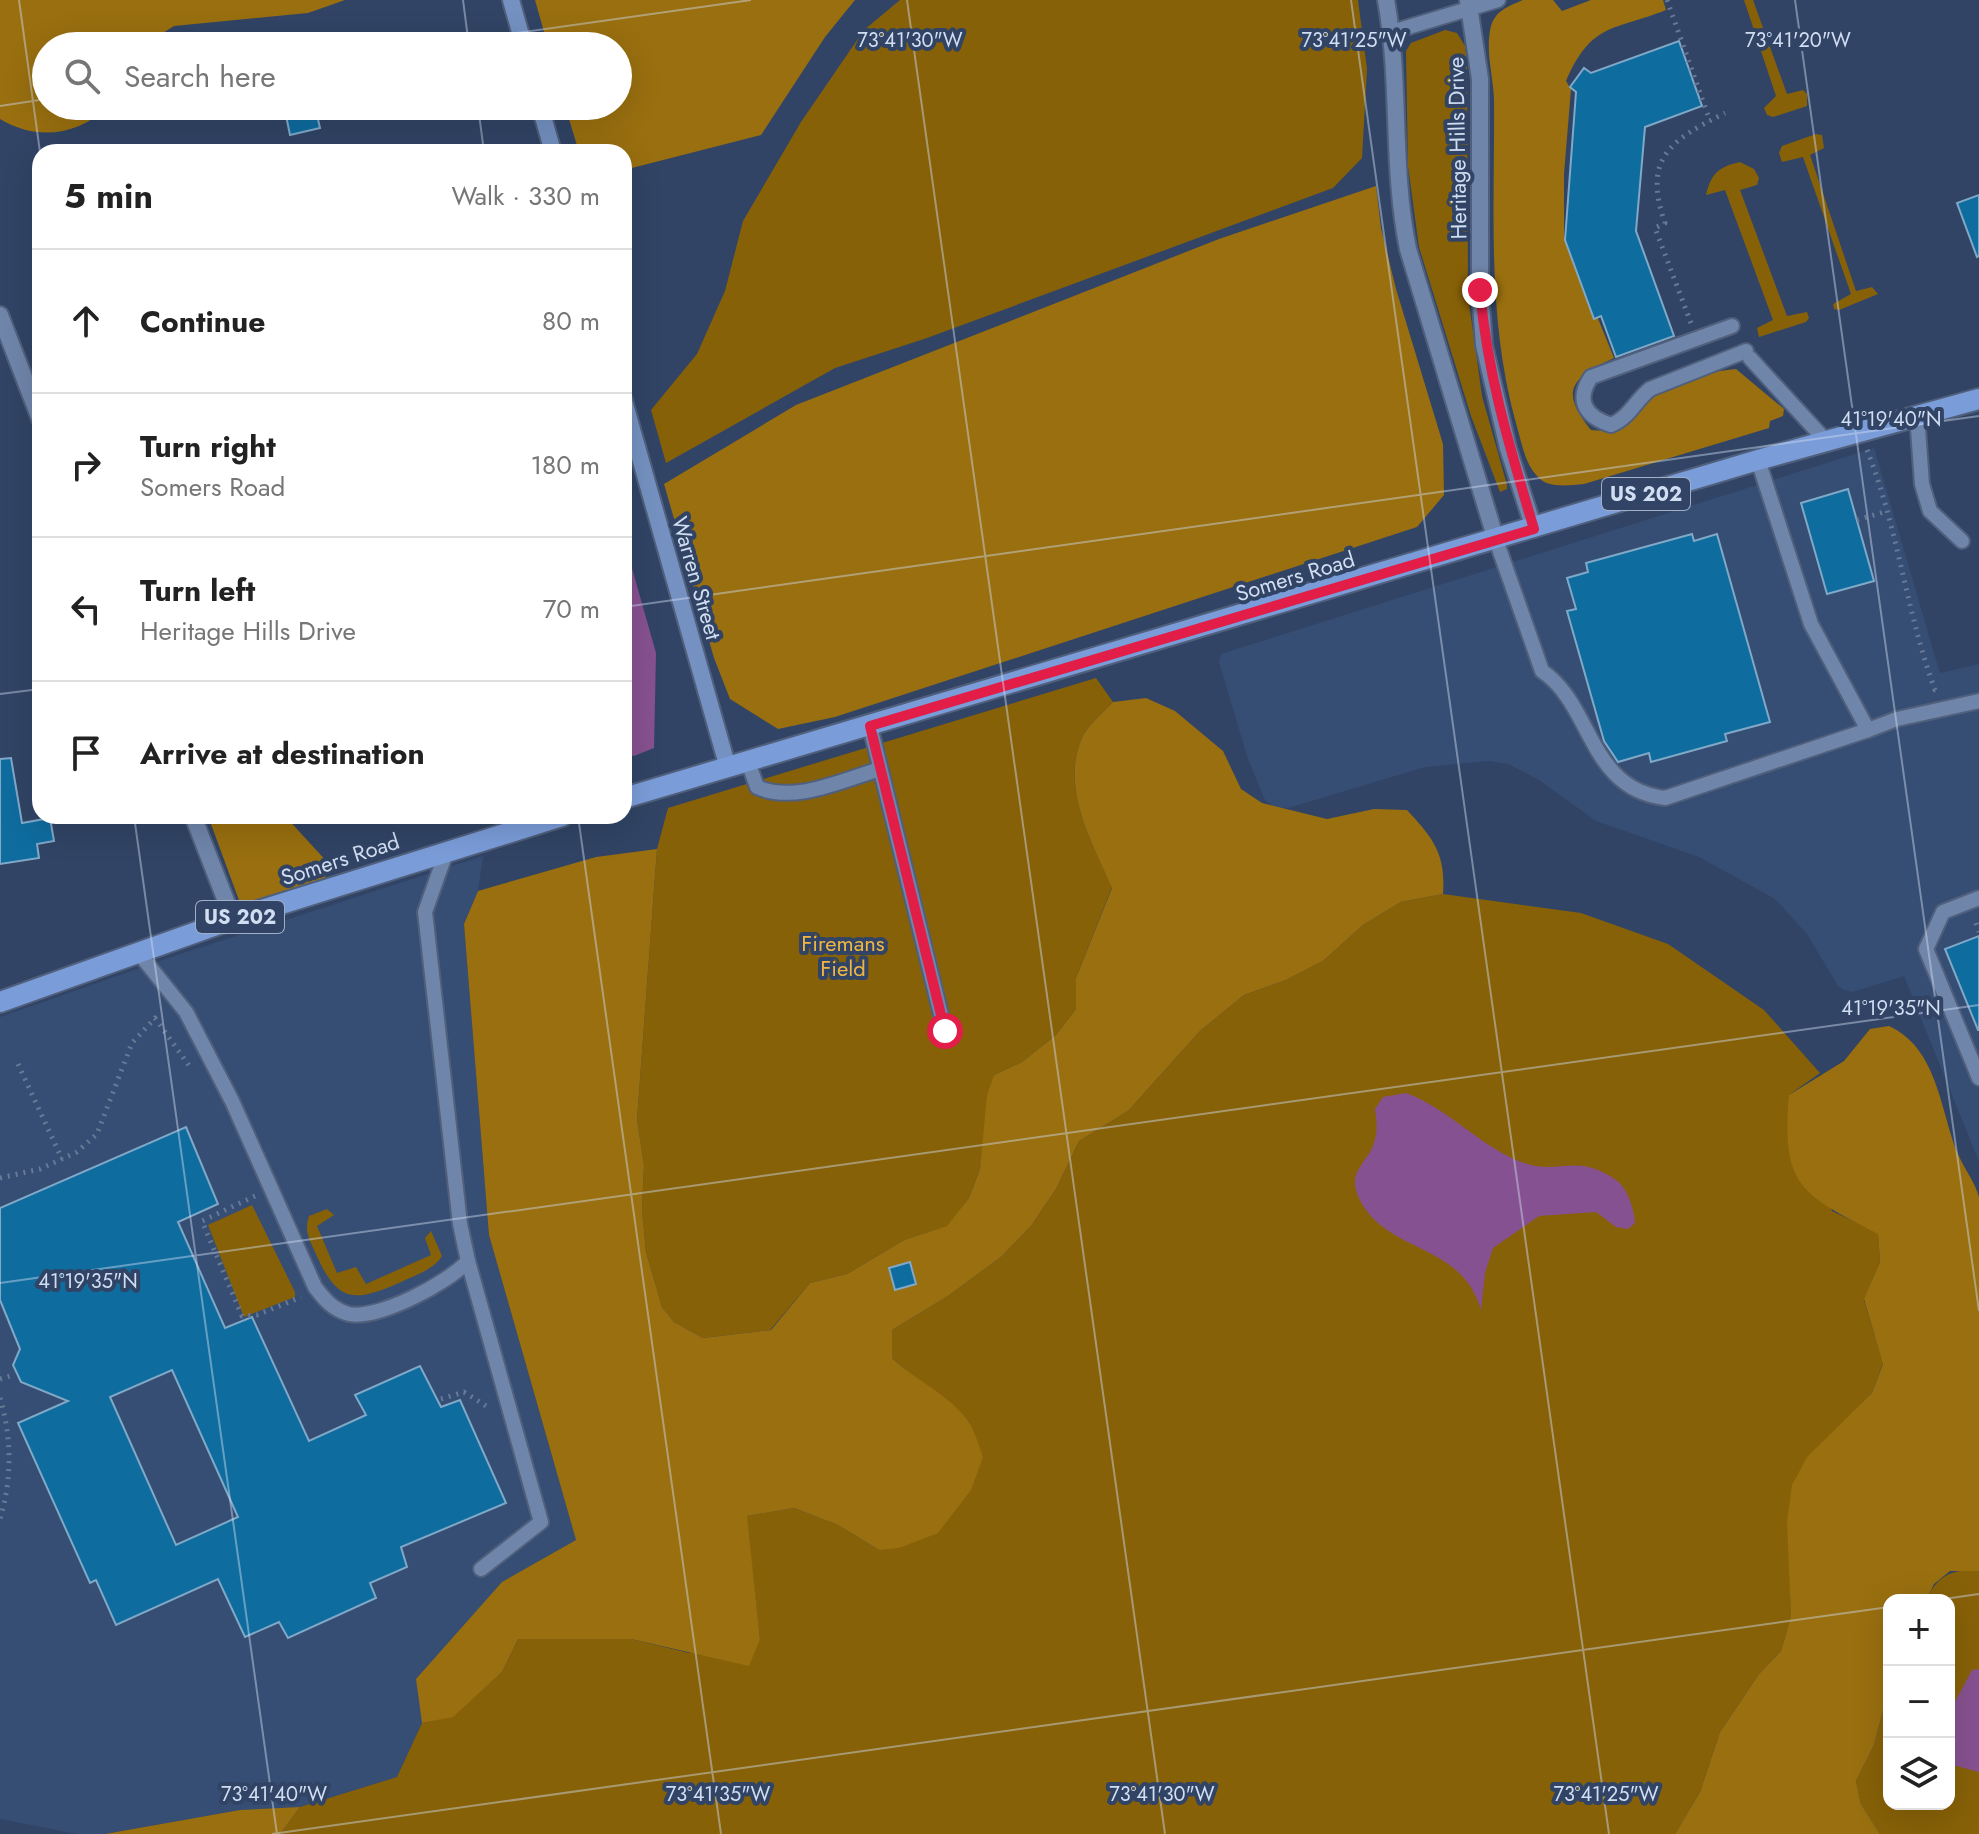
<!DOCTYPE html>
<meta charset="utf-8">
<style>
:root{--surface:#fff;--page:#f6f6f6;--text:#222;--muted:#767676;--line:#e0e0e0}
body{margin:0;font-family:Jost,sans-serif;background:var(--page);color:var(--text)}
.controls{position:absolute;right:24px;bottom:24px;display:grid;overflow:hidden;border-radius:16px;box-shadow:0 8px 32px #0002}
.controls button{width:72px;height:72px;display:grid;place-items:center;padding:0;border:0;border-bottom:2px solid var(--line);background:var(--surface);color:var(--text);font:40px sans-serif}
.stop{position:absolute;width:24px;height:24px;margin:-18px;border:6px solid #e11d48;border-radius:50%;background:#fff}
.stop.end{background:#e11d48;border-color:#fff;box-shadow:0 2px 8px #0008}
.list{margin:0;padding:0;list-style:none}
h2{display:flex;justify-content:space-between;align-items:center;height:104px;margin:0;padding:0 32px;font-size:34px}
h2 small{font-size:26px;font-weight:400;color:var(--muted)}
.list li{display:grid;grid-template-columns:52px 1fr auto;gap:24px;align-items:center;box-sizing:border-box;height:144px;padding:0 32px;border-top:2px solid var(--line)}
.list b{display:block;font-size:30px;white-space:nowrap}
.list p{margin:0;font-size:26px;white-space:nowrap;color:var(--muted)}
.list em{font-size:26px;font-style:normal;color:var(--muted)}
.icon{flex:none;width:44px;height:44px;fill:none;stroke:currentColor;stroke-width:2;stroke-linecap:round;stroke-linejoin:round}
.map{position:relative;flex:none;width:1979px;height:1834px;overflow:hidden}
.search{position:absolute;background:var(--surface);box-shadow:0 8px 32px #0002;left:32px;top:32px;width:600px;height:88px;display:flex;align-items:center;gap:20px;box-sizing:border-box;padding:0 28px;border-radius:44px;color:var(--muted);font-size:30px}
.panel{position:absolute;background:var(--surface);box-shadow:0 8px 32px #0002;left:32px;top:144px;width:600px;height:680px;border-radius:24px}
.map>svg:first-child{display:block}
.built{fill:#364d74}
.green{fill:#876108}
.forest{fill:#996f0f}
.water{fill:#865190}
.building{fill:#0f6c9f;stroke:#80a8c7;stroke-width:2;fill-rule:evenodd}
.lines{fill:none;stroke-linecap:round;stroke-linejoin:round}
.lane-casing{stroke:#50607c;stroke-width:18}
.street-casing{stroke:#50607c;stroke-width:20}
.secondary-casing{stroke:#50607c;stroke-width:20}
.primary-casing{stroke:#50607c;stroke-width:24}
.path{stroke:#687995;stroke-width:5;stroke-dasharray:2 6;stroke-linecap:butt}
.lane{stroke:#6f85aa;stroke-width:14}
.street{stroke:#6f85aa;stroke-width:16}
.secondary{stroke:#7491c1;stroke-width:16}
.primary{stroke:#7a9cd8;stroke-width:20}
.route{stroke:#e11d48;stroke-width:10}
.ticks{fill:none;stroke:#d1def2;stroke-width:2;stroke-opacity:0.45}
.labels{text-anchor:middle;dominant-baseline:central;stroke-width:8;stroke-linejoin:round;paint-order:stroke}
.shield{fill:#314465;stroke:#a1b0c8;stroke-width:2}
.shield-label{font-size:20px;font-weight:bold;fill:#d1def2}
.street-label{font-size:22px;fill:#d1def2;stroke:#314465}
.park-label{font-size:22px;fill:#f0b643;stroke:#314465}
.ticks-label{font-size:20px;text-anchor:middle;fill:#d1def2;stroke:#314465;stroke-width:8;stroke-linejoin:round;paint-order:stroke}
</style>
<div class="map">
<svg width="1979" height="1834" viewBox="0 0 1979 1834">
<rect width="100%" height="100%" fill="#314465"/>
<g class="built">
<path d="M1874,448L1940,673L1979,664V1162L1904,976L1853,992L1844,990L1838,986L1807,934L1775,899L1699,857L1596,821L1539,780L1508,764L1488,761L1425,767L1288,808L1274,807L1265,800L1248,759L1219,662L1221,654Z"/>
<path d="M483,856L478,891L464,924L489,1235L576,1540L502,1582L417,1679L422,1723L397,1777L300,1807L240,1810L105,1834H77L0,1819V1017L171,957Z"/>
</g>
<g class="green">
<path d="M900,0H1358L1367,69L1362,158L1333,188L927,338L835,368L666,463L651,410L697,354L725,291L743,221L801,122L864,30Z"/>
<path d="M1744,0H1753L1787,94L1803,90L1807,94V106L1773,117L1767,115L1764,108L1776,96Z"/>
<path d="M1445,30L1457,33L1465,46L1467,64L1468,296L1482,396L1507,485V489L1500,492L1471,416L1419,247L1408,166L1406,51L1411,43Z"/>
<path d="M1816,134L1822,135L1824,148L1810,155L1856,291L1872,287L1878,294L1839,310L1834,309L1833,304L1851,294L1803,157L1782,162L1779,153L1782,146Z"/>
<path d="M1740,162L1754,169L1759,178L1757,185L1740,190L1787,316L1807,312L1809,318L1806,322L1759,337L1757,328L1773,320L1725,190L1706,195C1711,174 1718,167 1740,162Z"/>
<path d="M1096,678L1113,702C1103,713 1086,726 1081,740C1061,790 1092,842 1112,887L1076,978V1009L1056,1035L1022,1062L994,1075L980,1169L969,1198L948,1226L904,1240L847,1274L810,1283L770,1330L703,1338L674,1322L662,1307L646,1252L642,1209L644,1165L637,1120L657,849L668,808Z"/>
<path d="M1443,894L1581,913L1668,944L1764,1010L1820,1073L1789,1095L1832,1211L1878,1233L1880,1262L1864,1300L1883,1363L1872,1393L1845,1421L1790,1574L1791,1616L1781,1651L1759,1674L1720,1732L1700,1792L1675,1834H280L300,1807L397,1777L422,1723L453,1716L502,1672L518,1639H631L689,1653L760,1639L746,1516L794,1508L838,1525L879,1550L970,1423C946,1397 917,1382 892,1358V1330L948,1296L1001,1257L1031,1226L1056,1189L1079,1141L1128,1111L1200,1031L1244,995L1286,980L1323,961L1363,925L1401,902Z"/>
<path d="M252,1205L295,1292V1297L244,1317L208,1225Z"/>
<path d="M327,1209L334,1215L317,1226L337,1273L356,1267L366,1284L431,1255L425,1238L431,1231L442,1256C433,1270 416,1275 401,1282C352,1304 337,1302 315,1252C309,1239 304,1230 309,1216Z"/>
<path d="M1976,1569L1979,1571V1834H1880L1861,1804L1856,1781L1874,1745L1889,1687V1804H1949V1600H1926C1938,1575 1950,1571 1976,1569Z"/>
</g>
<g class="forest">
<path d="M0,0H345L308,13L174,26L158,36L153,46H46V106H109C77,136 37,141 0,119Z"/>
<path d="M535,0H855L825,37L761,135L624,170V152H579L565,106H618V46H548Z"/>
<path d="M1523,0H1553L1562,11L1591,0H1663L1666,10C1613,31 1592,22 1566,81L1571,89L1564,174V235L1614,358C1571,378 1559,391 1591,430C1644,434 1624,415 1652,397C1675,382 1709,371 1736,369L1784,409L1783,416L1770,421L1769,428L1584,484C1569,485 1549,489 1538,477C1525,464 1522,444 1517,427C1486,318 1495,211 1494,99C1493,75 1485,50 1491,26C1496,10 1509,6 1523,0Z"/>
<path d="M1376,186L1381,228L1396,289L1443,444L1444,495L1417,527L835,717L778,729L730,699L714,658L664,484L796,405L1219,239Z"/>
<path d="M1146,698L1175,711L1223,751L1241,789L1262,803L1327,819L1374,809L1407,810C1433,838 1446,854 1443,894L1401,902L1363,925L1323,961L1286,980L1244,995L1200,1031L1128,1111L1079,1141L1056,1189L1031,1226L1001,1257L948,1296L892,1330V1358C916,1381 949,1394 969,1422C975,1432 979,1446 983,1457L971,1490L938,1533L899,1548L879,1550L838,1525L794,1508L747,1516L760,1639L749,1666L631,1639H518L502,1672L453,1717L422,1723L416,1679L502,1582L576,1540L489,1235L464,924L478,891L596,857L657,849L637,1120L644,1165L642,1209L646,1252L662,1307L674,1322L703,1338L771,1330L810,1283L847,1274L904,1240L947,1226L969,1198L980,1169L987,1095L994,1075L1022,1062L1056,1035L1076,1009V978L1112,888C1092,842 1061,790 1081,740C1086,726 1103,713 1113,702Z"/>
<path d="M208,816H285L329,864L324,881L293,896L240,903Z"/>
<path d="M1889,1026C1937,1048 1940,1108 1957,1152C1964,1169 1974,1180 1979,1197V1571H1950L1934,1584L1926,1600H1889V1687L1874,1745L1856,1781L1861,1804L1880,1834H1675L1700,1792L1720,1732L1759,1674L1781,1651L1791,1616L1787,1522L1792,1485L1807,1457L1872,1393L1883,1364L1864,1299L1880,1262L1878,1234C1801,1194 1781,1187 1789,1095L1844,1061L1870,1029Z"/>
<path d="M300,1807L280,1834H105L240,1810Z"/>
</g>
<g class="water">
<path d="M624,540L656,653L654,748L634,756L624,753Z"/>
<path d="M1406,1093C1450,1109 1483,1150 1527,1164C1559,1174 1578,1153 1616,1180C1628,1189 1634,1209 1635,1223L1628,1229L1616,1227L1596,1212L1539,1216L1493,1248L1485,1273L1481,1310C1461,1240 1384,1255 1358,1196C1348,1173 1365,1164 1373,1146C1378,1133 1377,1123 1375,1109L1383,1097Z"/>
<path d="M1979,1669V1772L1949,1764V1713L1972,1670Z"/>
</g>
<g class="building">
<path d="M1679,41L1702,106L1645,127L1636,231L1674,336L1616,357L1601,316L1594,319L1565,240L1576,92L1570,87L1584,68L1591,73Z"/>
<path d="M284,106H315L320,128L290,135Z"/>
<path d="M1979,195V256L1977,257L1957,203Z"/>
<path d="M1848,489L1874,581L1827,594L1801,503Z"/>
<path d="M1692,534L1694,541L1717,534L1770,722L1725,734L1727,741L1651,762L1649,753L1618,762L1604,741L1567,611L1576,609L1567,578L1588,572L1586,563Z"/>
<path d="M11,758L22,823L50,818L54,841L37,844L39,858L0,864V759Z"/>
<path d="M1979,936V1030H1978L1945,949Z"/>
<path d="M186,1127L218,1204L178,1222L225,1328L252,1317L309,1441L366,1415L355,1395L420,1366L441,1407L460,1400L506,1503L401,1547L407,1567L370,1583L376,1598L288,1638L279,1622L245,1637L218,1579L116,1625L96,1580L90,1583L18,1423L68,1401L21,1382L13,1365L20,1349L0,1300V1208ZM172,1370L238,1517L176,1545L110,1397Z"/>
<path d="M910,1262L916,1284L895,1290L889,1268Z"/>
</g>
<g class="lines">
<g class="lane-casing">
<g id="lane">
<path d="M1392,32L1498,0"/>
<path d="M1732,326L1591,377C1575,401 1586,417 1611,425C1630,417 1635,401 1650,389L1746,351"/>
<path d="M1750,358L1826,441"/>
<path d="M1917,415L1922,484L1930,511L1962,541"/>
<path d="M1758,460L1811,624L1868,730L1897,719L1979,701"/>
<path d="M1496,540L1542,671C1593,705 1588,789 1665,798L1868,730"/>
<path d="M870,726L945,1031"/>
<path d="M748,762L757,787C794,804 843,780 880,769"/>
<path d="M1979,898L1943,912L1926,949L1979,1078"/>
<path d="M138,952L186,1012L232,1101L315,1287C324,1299 333,1310 349,1314C378,1320 448,1283 468,1261L460,1224L425,912L447,850"/>
<path d="M468,1261L541,1522L481,1569"/>
</g>
</g>
<g class="street-casing">
<g id="street">
<path d="M1386,0C1401,83 1391,167 1408,249L1496,540"/>
<path d="M1468,0L1480,79V290L1484,345L1508,448L1534,529"/>
<path d="M0,315L40,419"/>
<path d="M193,816L233,919"/>
</g>
</g>
<g class="secondary-casing">
<g id="secondary">
<path d="M511,0L524,46"/>
<path d="M540,106L553,152"/>
<path d="M624,401L728,768"/>
</g>
</g>
<g class="primary-casing">
<g id="primary">
<path d="M624,798L1758,460L1979,399"/>
<path d="M0,1002L233,919L562,816"/>
</g>
</g>
<g class="path">
<path d="M1667,0L1710,121"/>
<path d="M1691,323L1655,228L1665,223C1642,158 1671,140 1725,113"/>
<path d="M1867,450C1898,527 1906,612 1935,690H1939"/>
<path d="M1857,520L1887,511"/>
<path d="M1976,923L1979,932"/>
<path d="M18,1064L62,1159"/>
<path d="M0,1178L40,1169L77,1152L97,1134L132,1043L155,1018L190,1067"/>
<path d="M255,1196L202,1221L242,1316L257,1315L301,1297"/>
<path d="M0,1379L10,1376"/>
<path d="M0,1398C12,1438 12,1480 0,1519"/>
<path d="M441,1399L464,1392L491,1409"/>
</g>
<use href="#lane" class="lane"/>
<use href="#street" class="street"/>
<use href="#secondary" class="secondary"/>
<use href="#primary" class="primary"/>
</g>
<g class="lines">
<path class="route" d="M945,1031L870,726L1534,529C1510,449 1487,374 1480,290"/>
</g>
<path class="ticks" d="M19,0L40,152M463,0L469,46M907,0L1165,1834M1351,0L1609,1834M1795,0L1979,1311M424,46L751,0M0,106L46,99M478,106L484,152M624,607L1979,416M0,694L40,689M134,816L277,1834M578,816L721,1834M0,1283L1979,1005M1937,1600L1979,1594M272,1834L1889,1607"/>
<g class="labels">
<g class="shield">
<rect x="1602" y="478" width="88" height="32" rx="6"/>
<rect x="196" y="901" width="88" height="32" rx="6"/>
</g>
<g class="shield-label">
<text x="1646" y="494">US 202</text>
<text x="240" y="917">US 202</text>
</g>
<g class="street-label">
<text transform="translate(1457 148) rotate(-91)">Heritage Hills Drive</text>
<text transform="translate(1295 576) rotate(-17)">Somers Road</text>
<text transform="translate(697 578) rotate(74)">Warren Street</text>
<text transform="translate(340 859) rotate(-18)">Somers Road</text>
</g>
<g class="park-label">
<text x="843" y="943">Firemans<tspan x="843" dy="25">Field</tspan></text>
</g>
</g>
<g class="ticks-label">
<text x="910" y="47">73°41'30"W</text>
<text x="1354" y="47">73°41'25"W</text>
<text x="1798" y="47">73°41'20"W</text>
<text x="1891" y="426">41°19'40"N</text>
<text x="1891" y="1015">41°19'35"N</text>
<text x="88" y="1288">41°19'35"N</text>
<text x="274" y="1801">73°41'40"W</text>
<text x="718" y="1801">73°41'35"W</text>
<text x="1162" y="1801">73°41'30"W</text>
<text x="1606" y="1801">73°41'25"W</text>
</g>
</svg>
<div class="controls">
<button>+</button>
<button>−</button>
<button><svg class="icon" aria-label="layers" viewBox="0 0 24 24"><path d="M12 4l9 5-9 5-9-5zM3 14l9 5 9-5"/></svg></button>
</div>
<div class="stop" style="left:945px;top:1031px"></div>
<div class="stop end" style="left:1480px;top:290px"></div>
<div class="search"><svg class="icon" aria-label="search" viewBox="0 0 24 24"><circle cx="10" cy="10" r="6"/><path d="M15 15l6 6"/></svg>Search here</div>
<section class="panel">
<h2>5 min<small>Walk · 330 m</small></h2>
<ul class="list">
<li><svg class="icon" aria-label="ahead" viewBox="0 0 24 24"><path d="M12 20V5M6 11l6-6 6 6"/></svg><div><b>Continue</b></div><em>80 m</em></li>
<li><svg class="icon" aria-label="right" viewBox="0 0 24 24"><path d="M7 20v-9h11M14 6l5 5-5 5"/></svg><div><b>Turn right</b><p>Somers Road</p></div><em>180 m</em></li>
<li><svg class="icon" aria-label="left" viewBox="0 0 24 24"><path d="M17 20v-9H6M10 6l-5 5 5 5"/></svg><div><b>Turn left</b><p>Heritage Hills Drive</p></div><em>70 m</em></li>
<li><svg class="icon" aria-label="arrive" viewBox="0 0 24 24"><path d="M6 21V4h12l-3 4 3 4H6"/></svg><div><b>Arrive at destination</b></div></li>
</ul>
</section>
</div>
